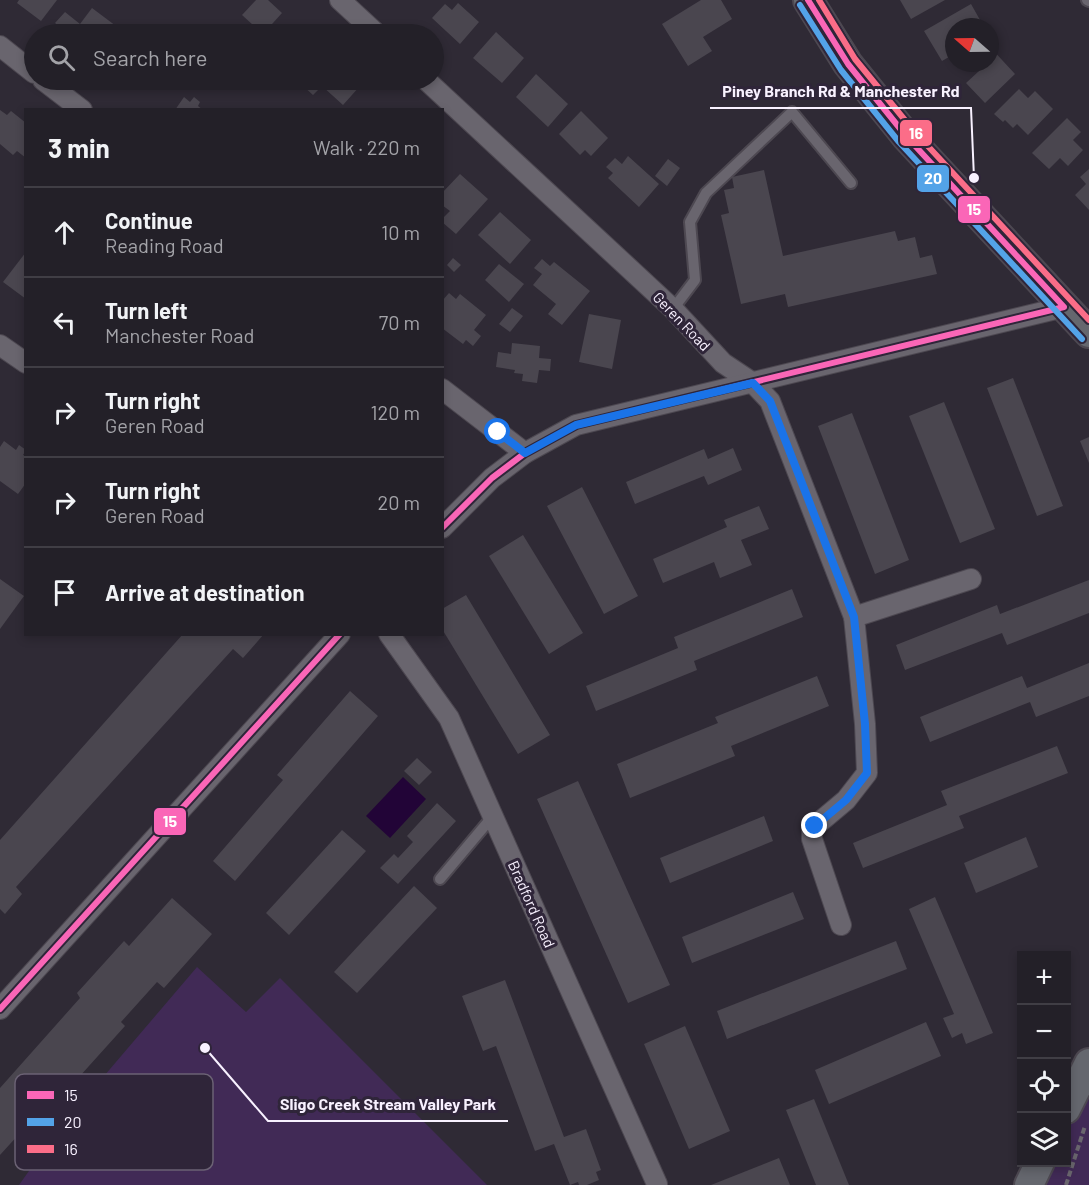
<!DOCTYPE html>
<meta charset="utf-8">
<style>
:root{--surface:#232028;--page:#2b2830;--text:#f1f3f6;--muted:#a3a3a8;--line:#403e45}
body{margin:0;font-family:Barlow,sans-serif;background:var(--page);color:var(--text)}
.controls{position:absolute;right:18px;bottom:18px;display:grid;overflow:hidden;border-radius:0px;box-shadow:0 3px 9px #0003}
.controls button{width:54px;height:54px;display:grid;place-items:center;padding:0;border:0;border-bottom:2px solid var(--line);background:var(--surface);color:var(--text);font:30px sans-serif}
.compass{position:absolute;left:945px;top:18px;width:54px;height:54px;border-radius:50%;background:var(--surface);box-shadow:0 3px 9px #0003;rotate:290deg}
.stop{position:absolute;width:18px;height:18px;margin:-14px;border:4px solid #1a73e8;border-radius:50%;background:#fff}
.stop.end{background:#1a73e8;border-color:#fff;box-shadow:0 2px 6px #0008}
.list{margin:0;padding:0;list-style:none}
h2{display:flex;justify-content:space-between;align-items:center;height:78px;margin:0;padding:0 24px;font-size:26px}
h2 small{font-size:20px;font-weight:400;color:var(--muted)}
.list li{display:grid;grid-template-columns:39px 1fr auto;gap:18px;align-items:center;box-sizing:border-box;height:90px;padding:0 24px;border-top:2px solid var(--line)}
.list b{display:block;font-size:22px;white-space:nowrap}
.list p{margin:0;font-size:20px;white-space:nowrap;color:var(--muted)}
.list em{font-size:20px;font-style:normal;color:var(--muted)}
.icon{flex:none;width:33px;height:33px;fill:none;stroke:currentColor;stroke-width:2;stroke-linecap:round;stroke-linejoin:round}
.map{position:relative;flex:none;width:1089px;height:1185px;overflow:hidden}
.search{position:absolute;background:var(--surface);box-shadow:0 3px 9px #0003;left:24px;top:24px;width:420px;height:66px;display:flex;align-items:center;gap:15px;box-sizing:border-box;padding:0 21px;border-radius:33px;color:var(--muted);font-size:22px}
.panel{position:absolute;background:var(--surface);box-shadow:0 3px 9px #0003;left:24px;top:108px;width:420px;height:528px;border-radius:0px}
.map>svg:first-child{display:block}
.green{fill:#412a56}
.water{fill:#220437}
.building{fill:#4a464f}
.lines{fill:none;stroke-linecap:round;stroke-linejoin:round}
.lane-casing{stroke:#4d4851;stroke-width:14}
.street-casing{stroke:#4d4851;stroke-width:22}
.secondary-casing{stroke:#4d4851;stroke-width:32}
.path{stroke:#6a666e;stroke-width:4;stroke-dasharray:6 3;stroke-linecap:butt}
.lane{stroke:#69656e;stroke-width:10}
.street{stroke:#69656e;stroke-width:20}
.secondary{stroke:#65676e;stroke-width:28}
.bus-1-casing{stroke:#2f2539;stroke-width:10}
.bus-2-casing{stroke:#2f2539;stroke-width:10}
.bus-3-casing{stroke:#2f2539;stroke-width:10}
.bus-1{stroke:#fa66b7;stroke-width:6}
.bus-2{stroke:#53a3e8;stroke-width:6}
.bus-3{stroke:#fb6d88;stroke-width:6}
.route{stroke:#1a73e8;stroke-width:8}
.labels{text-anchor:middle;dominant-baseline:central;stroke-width:6;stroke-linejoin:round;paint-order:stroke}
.street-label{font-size:15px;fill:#f8f1ff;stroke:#2f2539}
.key{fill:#2f2539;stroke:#6b6274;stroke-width:1.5}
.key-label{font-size:16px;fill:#f8f1ff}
.leader{fill:none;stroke:#f8f1ff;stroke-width:2}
.callout-dot{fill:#f8f1ff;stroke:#2f2539;stroke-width:2}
.callout-label{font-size:16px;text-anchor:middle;font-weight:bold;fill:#f8f1ff;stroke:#2f2539;stroke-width:6;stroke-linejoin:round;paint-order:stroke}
.line-badge{stroke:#2f2539;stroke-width:2}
.badge-label{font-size:16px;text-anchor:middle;font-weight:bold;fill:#fff}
</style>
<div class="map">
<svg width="1089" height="1185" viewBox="0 0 1089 1185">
<rect width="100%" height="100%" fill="#2f2a35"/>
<g class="green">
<path d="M197,967L246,1012L280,978L487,1185H19L58,1130Z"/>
<path d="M1089,1082V1185H1041L1052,1163L1066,1162L1067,1131Z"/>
</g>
<path class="water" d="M403,777L426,799L390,838L366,816Z"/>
<g class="building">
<path d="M19,0H57L41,21L17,3Z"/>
<path d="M256,0H268L282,13L263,34L242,15Z"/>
<path d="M701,0H721L732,19L703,37L712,51L688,66L662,24Z"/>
<path d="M900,0H945L911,19Z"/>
<path d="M458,3L479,22L460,44L432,18L445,4L452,10Z"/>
<path d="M971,4L984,27H954V54L942,61L924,31Z"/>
<path d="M92,8L116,26L112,31L117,34H69L55,23L65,12L80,24Z"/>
<path d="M496,32L524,58L502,83L473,58Z"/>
<path d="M990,47L1015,74L985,103L966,83L979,71L972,63H990Z"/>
<path d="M536,74L568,104L548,127L516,97Z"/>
<path d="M123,80H152L146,88L139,82L136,85L131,81L129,84Z"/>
<path d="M307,80H353L360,86L343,105L322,86L313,95L302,85Z"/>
<path d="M1019,89L1028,98L1035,91L1053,109L1028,135L1017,124L1013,128L1005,120L1003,122L994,114Z"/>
<path d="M184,97L190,102L194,97L200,102L198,106L203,110H175Z"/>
<path d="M0,110L7,115L11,111L26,123V158L17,151L13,155L0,144Z"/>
<path d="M581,111L608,138L591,156L585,150L580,155L559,134Z"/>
<path d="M1067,118L1081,132L1073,140L1083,150L1068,166L1060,158L1049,169L1032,153Z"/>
<path d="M628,156L659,184L639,207L608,178L613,173L606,167L615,158L622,164Z"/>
<path d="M668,159L680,168L667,186L655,176Z"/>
<path d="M1089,169V210L1075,195L1086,184L1080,177Z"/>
<path d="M764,170L783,256L895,231L898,241L915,237L920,258L932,255L937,274L788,307L785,294L741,304L721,215L729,213L724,190L734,188L732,177Z"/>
<path d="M460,174L488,199L456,234L442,222V219L450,211L442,205V193Z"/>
<path d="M500,212L531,240L510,264L478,235Z"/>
<path d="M26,252V299L3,282Z"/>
<path d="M453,258L461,265L454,272L447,265Z"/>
<path d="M542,259L550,266L554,262L590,291L562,325L548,314L556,304L533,285L542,274L534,268Z"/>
<path d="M499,264L524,284L509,302L485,280Z"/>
<path d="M449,293L456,299L460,294L486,315L474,330L481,336L473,346L466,340L463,344L442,328V301Z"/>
<path d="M512,308L523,316L510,332L499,324Z"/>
<path d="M589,314L621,320L612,369L579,362Z"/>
<path d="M512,343L540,346L539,358L551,359L550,371L539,370L537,383L522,381L523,374L514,373L515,370L496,367L498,352L511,354Z"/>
<path d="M1013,378L1063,506L1037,516L987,388Z"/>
<path d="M944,402L995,529L960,543L909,416Z"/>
<path d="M852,413L909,560L875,574L818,426Z"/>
<path d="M1089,437V463L1080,441Z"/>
<path d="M4,441L16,450L19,445L26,450L23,455L26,456V483L18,494L0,481V447Z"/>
<path d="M733,448L742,470L708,485L704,476L635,504L626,482L704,449L708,459Z"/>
<path d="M582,487L638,596L604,614L547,506Z"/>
<path d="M759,506L769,529L741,540L752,565L720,578L714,562L663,583L653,559L727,527L724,520Z"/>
<path d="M523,535L583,633L549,654L489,556Z"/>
<path d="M0,579L24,596L0,629Z"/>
<path d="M1089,580V613L1007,645L1002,633L905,670L896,645L997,605L1000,614Z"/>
<path d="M792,589L803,617L694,661L697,670L596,711L586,686L678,648L674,637Z"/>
<path d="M466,595L550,735L518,754L442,629V609Z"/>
<path d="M183,634H264L243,658L233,649L16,887L22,894L5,914L0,909V840Z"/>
<path d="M1089,663V696L1036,717L1030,702L930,742L920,717L1022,676L1027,688Z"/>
<path d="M817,676L829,706L731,746L735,756L630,798L617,764L718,723L715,717Z"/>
<path d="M350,691L378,716L235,881L213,861L283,780L277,775Z"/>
<path d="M1057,746L1068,773L959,816L964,828L863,868L853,843L947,805L941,791Z"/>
<path d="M417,758L432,772L419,785L404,771Z"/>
<path d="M578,781L670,985L628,1003L537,799Z"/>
<path d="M437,803L456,821L398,884L380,868L394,854L398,858L413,842L407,836Z"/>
<path d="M764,816L773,841L670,883L660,858Z"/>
<path d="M342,830L366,851L289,935L266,913Z"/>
<path d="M1026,837L1038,867L976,893L964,863Z"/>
<path d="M414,886L437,908L357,993L334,972Z"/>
<path d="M793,892L804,919L692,963L682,937Z"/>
<path d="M935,897L993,1033L966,1044L962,1033L952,1038L943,1018L954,1014L909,909Z"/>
<path d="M172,898L212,934L164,988L157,982L121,1022L125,1026L25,1137L20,1133L0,1155V1088L80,998L77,993L124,941L129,946Z"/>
<path d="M896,941L907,969L727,1039L717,1011Z"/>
<path d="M505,980L564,1137L586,1129L601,1170L596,1172L599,1180L587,1185H579L578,1182L570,1185L554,1144L535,1151L496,1046L483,1051L462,996Z"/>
<path d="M926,1022L941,1056L829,1104L815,1070Z"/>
<path d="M685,1026L730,1131L689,1149L644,1044Z"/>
<path d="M814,1099L849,1185H816L786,1110Z"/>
<path d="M779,1158L790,1185H711Z"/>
</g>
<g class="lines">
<g class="lane-casing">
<g id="lane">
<path d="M1087,0L1089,1"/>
<path d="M673,309L695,280L690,222L706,193L792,112L851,183"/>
<path d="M440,879L493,816"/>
</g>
</g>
<g class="street-casing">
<g id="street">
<path d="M340,0L377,34"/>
<path d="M0,46L34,73"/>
<path d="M43,80L82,110"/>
<path d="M426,80L673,309L723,363L753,383L770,401L854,617"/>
<path d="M0,345L26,363"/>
<path d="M442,389L525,453"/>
<path d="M442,528L492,478L525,453L576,425L1064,307"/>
<path d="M389,634L449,718L657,1184"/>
<path d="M841,925L812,839V831L815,826L846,800L867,773L865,724L854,617L971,579"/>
<path d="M0,1009L340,634"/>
</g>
</g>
<g class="secondary-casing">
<g id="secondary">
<path d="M808,0L848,64L906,136L1089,333"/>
<path d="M1066,1109L1089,1063"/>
<path d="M1029,1185L1040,1162"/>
</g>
</g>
<path class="path" d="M1066,1185L1085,1126"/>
<use href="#lane" class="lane"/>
<use href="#street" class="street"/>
<use href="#secondary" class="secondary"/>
<g class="bus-1-casing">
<g id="bus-1">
<path d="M442,528L492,478L525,453L576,425L1064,307L906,136L848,64L808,0"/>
<path d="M0,1009L340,634"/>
</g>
</g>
<g class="bus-2-casing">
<path id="bus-2" d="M800,5L841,70L899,142L1082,339"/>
</g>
<g class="bus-3-casing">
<path id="bus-3" d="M819,0L855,59L913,130L1089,320"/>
</g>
<use href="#bus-1" class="bus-1"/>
<use href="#bus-2" class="bus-2"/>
<use href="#bus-3" class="bus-3"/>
</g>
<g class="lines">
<path class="route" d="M498,432L525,453L576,425L753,383L770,401L854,617L865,724L867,773L846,800L815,826"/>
</g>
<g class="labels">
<g class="street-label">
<text transform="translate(682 321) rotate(46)">Geren Road</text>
<text transform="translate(532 904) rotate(66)">Bradford Road</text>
</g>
</g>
<rect x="15" y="1074" width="198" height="96" rx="9" class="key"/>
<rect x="27" y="1091" width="27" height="8" fill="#fa66b7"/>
<rect x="27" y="1118" width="27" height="8" fill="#53a3e8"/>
<rect x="27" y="1145" width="27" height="8" fill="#fb6d88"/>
<g class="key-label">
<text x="64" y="1101">15</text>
<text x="64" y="1128">20</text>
<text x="64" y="1155">16</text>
</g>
<path class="leader" d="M974 178L971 108H710M205 1048L268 1121H508"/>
<g class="callout-dot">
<circle cx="974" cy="178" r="6"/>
<circle cx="205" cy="1048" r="6"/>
</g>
<g class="callout-label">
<text x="841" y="97">Piney Branch Rd &amp; Manchester Rd</text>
<text x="388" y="1110">Sligo Creek Stream Valley Park</text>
</g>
<g class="line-badge">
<rect x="899" y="119" width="34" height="28" rx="6" fill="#fb6d88"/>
<rect x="916" y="164" width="34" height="29" rx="6" fill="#53a3e8"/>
<rect x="957" y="195" width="34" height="29" rx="6" fill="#fa66b7"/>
<rect x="153" y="807" width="34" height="29" rx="6" fill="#fa66b7"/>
</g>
<g class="badge-label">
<text x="916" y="139">16</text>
<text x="933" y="184">20</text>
<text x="974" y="215">15</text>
<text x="170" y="827">15</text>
</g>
</svg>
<div class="controls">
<button>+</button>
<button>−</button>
<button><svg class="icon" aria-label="locate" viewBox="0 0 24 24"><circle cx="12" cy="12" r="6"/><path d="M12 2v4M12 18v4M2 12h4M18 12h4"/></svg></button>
<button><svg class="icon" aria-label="layers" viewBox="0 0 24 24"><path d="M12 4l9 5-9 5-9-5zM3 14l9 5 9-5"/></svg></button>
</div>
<svg class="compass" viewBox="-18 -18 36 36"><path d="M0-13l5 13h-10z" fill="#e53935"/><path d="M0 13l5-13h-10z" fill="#a3a3a8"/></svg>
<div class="stop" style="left:498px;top:432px"></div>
<div class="stop end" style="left:815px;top:826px"></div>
<div class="search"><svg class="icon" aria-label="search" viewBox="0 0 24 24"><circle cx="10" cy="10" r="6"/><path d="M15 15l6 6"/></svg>Search here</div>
<section class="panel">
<h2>3 min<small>Walk · 220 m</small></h2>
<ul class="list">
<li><svg class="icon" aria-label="ahead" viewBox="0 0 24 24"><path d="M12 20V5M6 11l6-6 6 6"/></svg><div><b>Continue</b><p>Reading Road</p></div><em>10 m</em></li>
<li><svg class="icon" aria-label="left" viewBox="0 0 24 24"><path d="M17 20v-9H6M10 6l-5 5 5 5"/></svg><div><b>Turn left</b><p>Manchester Road</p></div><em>70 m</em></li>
<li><svg class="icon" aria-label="right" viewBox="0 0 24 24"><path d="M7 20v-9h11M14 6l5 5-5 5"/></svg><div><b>Turn right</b><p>Geren Road</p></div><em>120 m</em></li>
<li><svg class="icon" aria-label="right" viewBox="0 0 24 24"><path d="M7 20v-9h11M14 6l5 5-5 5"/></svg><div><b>Turn right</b><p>Geren Road</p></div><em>20 m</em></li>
<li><svg class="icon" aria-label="arrive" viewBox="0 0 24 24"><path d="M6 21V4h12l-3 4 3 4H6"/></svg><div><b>Arrive at destination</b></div></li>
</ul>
</section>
</div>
